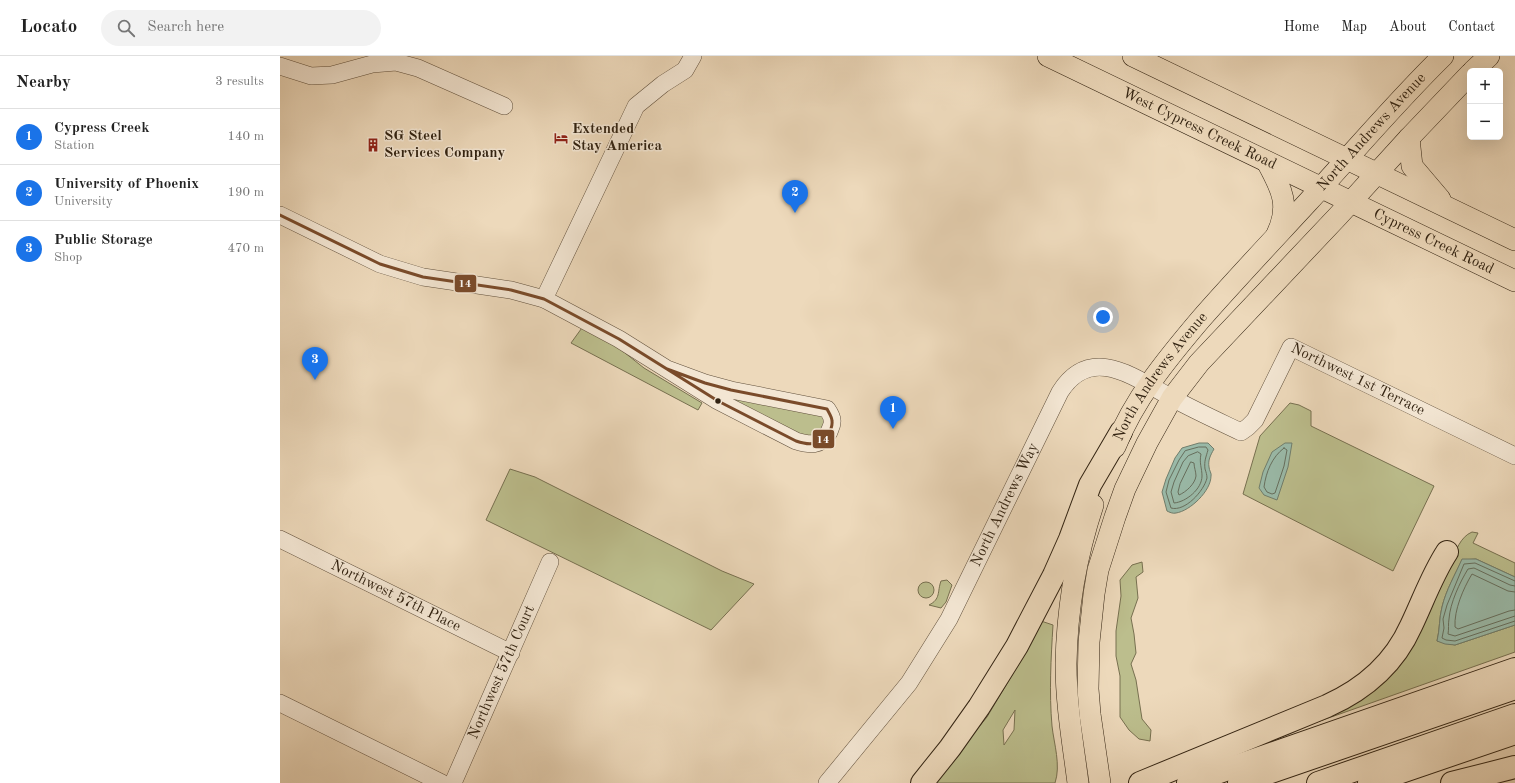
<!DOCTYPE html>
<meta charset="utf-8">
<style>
:root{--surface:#fff;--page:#f2f2f2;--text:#222;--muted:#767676;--line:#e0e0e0;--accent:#1a73e8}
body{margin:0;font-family:"Old Standard TT",serif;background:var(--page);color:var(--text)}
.controls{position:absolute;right:12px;top:12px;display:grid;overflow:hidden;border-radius:6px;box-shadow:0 4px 16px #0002}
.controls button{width:36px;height:36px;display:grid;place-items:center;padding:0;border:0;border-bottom:1px solid var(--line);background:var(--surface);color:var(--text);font:20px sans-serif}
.you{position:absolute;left:823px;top:261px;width:14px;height:14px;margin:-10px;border:3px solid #fff;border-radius:50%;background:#1a73e8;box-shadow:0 0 0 6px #1a73e833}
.badge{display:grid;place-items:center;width:26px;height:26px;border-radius:50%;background:var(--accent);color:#fff;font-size:13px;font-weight:700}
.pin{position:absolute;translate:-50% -33px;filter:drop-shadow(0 1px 2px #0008)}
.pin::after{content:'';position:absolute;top:21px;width:14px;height:12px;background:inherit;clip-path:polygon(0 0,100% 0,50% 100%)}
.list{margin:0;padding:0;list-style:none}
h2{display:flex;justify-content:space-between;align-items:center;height:52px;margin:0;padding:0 16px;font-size:17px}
h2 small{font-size:13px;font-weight:400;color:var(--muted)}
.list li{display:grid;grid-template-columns:26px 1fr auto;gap:12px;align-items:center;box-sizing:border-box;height:56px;padding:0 16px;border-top:1px solid var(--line)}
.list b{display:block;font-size:15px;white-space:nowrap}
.list p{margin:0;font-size:13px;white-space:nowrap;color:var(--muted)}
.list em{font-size:13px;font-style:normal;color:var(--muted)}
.icon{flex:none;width:22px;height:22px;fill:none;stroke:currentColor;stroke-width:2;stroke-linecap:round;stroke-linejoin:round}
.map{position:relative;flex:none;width:1235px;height:727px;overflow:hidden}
header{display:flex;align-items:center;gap:24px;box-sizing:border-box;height:56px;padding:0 20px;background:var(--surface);border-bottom:1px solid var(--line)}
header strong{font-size:19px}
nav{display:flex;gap:22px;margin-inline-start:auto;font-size:14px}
.search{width:280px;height:36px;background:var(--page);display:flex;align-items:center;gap:10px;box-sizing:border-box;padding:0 14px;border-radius:22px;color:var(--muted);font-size:15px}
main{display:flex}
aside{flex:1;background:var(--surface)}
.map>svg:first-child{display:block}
.green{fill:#bcbe8d;stroke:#777050;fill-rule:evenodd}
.water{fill:#9abbaa;stroke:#707e6d}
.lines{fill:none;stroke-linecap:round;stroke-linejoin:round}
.shore{stroke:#666f5e;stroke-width:1}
.minor-casing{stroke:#61503c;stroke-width:18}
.major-casing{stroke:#322312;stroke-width:22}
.highway-casing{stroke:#322312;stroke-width:24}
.minor{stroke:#f3e6d3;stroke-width:17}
.major{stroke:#edd9bb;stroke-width:21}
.highway{stroke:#edd9bb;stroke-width:22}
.bus-1-casing{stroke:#f3e6d3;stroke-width:6}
.bus-1{stroke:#7a4b2a;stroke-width:3}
.bus-dot{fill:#322312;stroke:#f3e6d3;stroke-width:1.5}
.labels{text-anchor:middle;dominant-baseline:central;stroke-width:3;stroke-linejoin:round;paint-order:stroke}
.poi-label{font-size:15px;font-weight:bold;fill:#322312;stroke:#f3e6d3;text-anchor:start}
.street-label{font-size:15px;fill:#322312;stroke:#f3e6d3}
.line-badge{stroke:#f3e6d3;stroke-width:1.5}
.badge-label{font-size:11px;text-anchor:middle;font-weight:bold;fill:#fff}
</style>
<header>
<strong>Locato</strong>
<div class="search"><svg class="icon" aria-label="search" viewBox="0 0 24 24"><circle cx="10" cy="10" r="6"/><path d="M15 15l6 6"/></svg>Search here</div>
<nav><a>Home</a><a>Map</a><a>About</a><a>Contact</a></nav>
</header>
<main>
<aside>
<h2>Nearby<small>3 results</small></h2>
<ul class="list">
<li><span class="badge">1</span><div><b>Cypress Creek</b><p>Station</p></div><em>140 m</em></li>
<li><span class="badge">2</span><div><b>University of Phoenix</b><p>University</p></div><em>190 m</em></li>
<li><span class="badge">3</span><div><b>Public Storage</b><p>Shop</p></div><em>470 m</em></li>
</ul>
</aside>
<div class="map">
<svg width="1235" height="727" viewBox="0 0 1235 727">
<rect width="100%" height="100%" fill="#edd9bb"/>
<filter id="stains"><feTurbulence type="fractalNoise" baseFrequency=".005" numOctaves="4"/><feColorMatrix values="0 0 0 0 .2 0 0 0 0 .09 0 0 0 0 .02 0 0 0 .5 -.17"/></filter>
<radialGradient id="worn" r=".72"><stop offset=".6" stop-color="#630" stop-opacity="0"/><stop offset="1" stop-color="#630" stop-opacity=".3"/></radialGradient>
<g class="green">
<path d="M304,269L320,277L364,312L422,347L418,354L291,287Z"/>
<path d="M451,334L547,353L540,387L438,345Z"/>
<path d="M1010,347L1019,349L1031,355V370L1154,430L1113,515L963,438L980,380Z"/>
<path d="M230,413L255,421L442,515L474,528L431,574L206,464Z"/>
<path d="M1192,476L1198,477L1193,487L1235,507V521L1196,503L1182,504C1175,519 1166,534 1162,551C1159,562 1160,573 1157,585L1175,589L1235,569V596L1023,671L1069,645L1171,506C1176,495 1180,481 1192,476Z"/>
<path d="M862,506L863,516L856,521L858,542L851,562L854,578L856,597L851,608L856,624L862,663L871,674L870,685L859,683L849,674L840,661V620L836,600V575L841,540L840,524L852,509Z"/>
<path d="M667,524L672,529L666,546L661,552L649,549C661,543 657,536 661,525Z"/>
<circle cx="646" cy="534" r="8"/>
<path d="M761,565L773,569C771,602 769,636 772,670C774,688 781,709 775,727H653L707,661L738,609ZM735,654L734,674L724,689L723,674Z"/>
</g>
<g class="water">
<path d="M919,387H928L934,393C930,400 928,404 929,411C929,414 932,418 931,420C931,435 910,455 896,457C893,458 889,456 887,455L882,436L886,423L895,402L902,392Z"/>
<path d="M1005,387H1012L1008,411L997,444L984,439L979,432L983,416L992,396Z"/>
<path d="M1182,503H1196L1235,521V569L1175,589L1165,588L1157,585C1160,573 1159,562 1162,551C1166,534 1175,519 1182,503Z"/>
</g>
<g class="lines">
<g class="shore">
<path d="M919,391H926L928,394C926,401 924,405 925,413C926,416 927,419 927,422C924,435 905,456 891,452L886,436L889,424L899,404L905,395Z"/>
<path d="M1004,392L1007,394L1004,410L995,437L992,438L987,436L984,431C986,416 992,401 1004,392Z"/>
<path d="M918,396L921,398C919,407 922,412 922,420C922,433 906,446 894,447L891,436L894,426L903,406L908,400Z"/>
<path d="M911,406L914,407C914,411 916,416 916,420C915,428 906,436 899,439L898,436L900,428Z"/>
<path d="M1235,525L1195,507L1184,508L1167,549L1163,563L1164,572L1162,582L1166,584L1175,585L1235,565"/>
<path d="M1235,530L1230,529L1194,512L1188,513C1180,526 1170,547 1169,563C1168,568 1169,573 1168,578L1175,580L1235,560"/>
<path d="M1235,536L1228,535L1192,518C1183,533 1174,554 1175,571L1178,573L1229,555L1235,554"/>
</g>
<g class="minor-casing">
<g id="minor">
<path d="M0,10L31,20L52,19L92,8L116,6L138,12L224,50"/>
<path d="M0,159L100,208L143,221L231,234L264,243L339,283L438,345L516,385C529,389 541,391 549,376C550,373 553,368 552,364C552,361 549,356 547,353L451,334L425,327L387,313"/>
<path d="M264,243L356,50L383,28L405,14L413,0"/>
<path id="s1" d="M0,483L231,597"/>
<path d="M0,647L162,727"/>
<path id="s2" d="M173,727L270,506"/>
<path id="s3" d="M547,727L629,627L669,563L780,336C811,287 855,322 892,342C914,354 938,365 961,376L968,371L975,364L1011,291L1235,400"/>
</g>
</g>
<g class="major-casing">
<g id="major">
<path id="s4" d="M768,0L1235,225"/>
<path d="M853,0L1235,184"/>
<path d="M1193,15L1209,0"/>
<path d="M1129,82L1132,110L1160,143"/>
<path d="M987,106C1001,132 1011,149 997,178"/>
<path id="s5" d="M835,391C854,343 887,303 920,264C955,224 992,185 1028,146C1073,97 1116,46 1163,0"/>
<path d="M798,727C793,688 786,648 786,608C787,554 796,500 813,449"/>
<path d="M820,727L810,658L808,633L809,586L814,538L818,514L835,461L845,433L867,387L892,342L919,307L1058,160L1129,82L1190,18"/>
</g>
</g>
<g class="highway-casing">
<g id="highway">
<path d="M642,727L670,692L699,651L737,590L774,519L790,483L810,429L841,376"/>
<path d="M860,727L1047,650C1085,633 1114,608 1131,570C1143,545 1152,519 1167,496"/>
<path d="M908,727L1235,613"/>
<path d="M959,727L1235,632"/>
<path d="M1038,727L1235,659"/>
<path d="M1089,727L1235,677"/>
<path d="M1172,727L1235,711"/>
</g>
</g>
<use href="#minor" class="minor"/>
<use href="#major" class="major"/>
<use href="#highway" class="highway"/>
<g class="bus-1-casing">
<path id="bus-1" d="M0,159L100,208L143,221L231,234L264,243L339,283L438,345L516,385C522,387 529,389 535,387C545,385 553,374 552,365C552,361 549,357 547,353L451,334L425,327L387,313"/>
</g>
<use href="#bus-1" class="bus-1"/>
</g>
<defs>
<g id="hotel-bare" transform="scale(1.08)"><path d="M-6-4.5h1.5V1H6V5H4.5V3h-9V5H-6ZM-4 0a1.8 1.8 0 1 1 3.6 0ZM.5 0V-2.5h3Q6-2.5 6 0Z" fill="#8f2418" stroke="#f3e6d3" stroke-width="2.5" paint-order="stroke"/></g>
<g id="building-bare" transform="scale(1.08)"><path d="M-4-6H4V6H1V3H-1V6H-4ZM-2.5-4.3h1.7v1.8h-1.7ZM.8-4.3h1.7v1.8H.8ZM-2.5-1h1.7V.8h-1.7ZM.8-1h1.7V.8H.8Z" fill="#8f2418" stroke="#f3e6d3" stroke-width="2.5" paint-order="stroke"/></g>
</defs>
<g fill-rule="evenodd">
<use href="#hotel-bare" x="281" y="82"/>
<use href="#building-bare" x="93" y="89"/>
</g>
<circle class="bus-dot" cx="438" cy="345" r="3.5"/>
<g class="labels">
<g class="poi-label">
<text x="292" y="73">Extended<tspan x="292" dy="17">Stay America</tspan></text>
<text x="104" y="80">SG Steel<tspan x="104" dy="17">Services Company</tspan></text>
</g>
<g class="street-label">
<text stroke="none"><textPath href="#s4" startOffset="168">West Cypress Creek Road</textPath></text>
<text stroke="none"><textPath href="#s5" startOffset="408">North Andrews Avenue</textPath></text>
<text stroke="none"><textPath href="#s4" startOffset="428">Cypress Creek Road</textPath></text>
<text stroke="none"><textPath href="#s5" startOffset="84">North Andrews Avenue</textPath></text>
<text stroke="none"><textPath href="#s3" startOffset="837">Northwest 1st Terrace</textPath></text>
<text stroke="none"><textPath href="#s3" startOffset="332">North Andrews Way</textPath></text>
<text stroke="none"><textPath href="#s1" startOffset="129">Northwest 57th Place</textPath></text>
<text stroke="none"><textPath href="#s2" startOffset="121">Northwest 57th Court</textPath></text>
</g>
</g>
<g class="line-badge">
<rect x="174" y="218" width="23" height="19" rx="4" fill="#7a4b2a"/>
<rect x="532" y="373" width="23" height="20" rx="4" fill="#7a4b2a"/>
</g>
<g class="badge-label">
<text x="185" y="231">14</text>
<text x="543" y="387">14</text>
</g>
<rect width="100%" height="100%" filter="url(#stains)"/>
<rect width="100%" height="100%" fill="url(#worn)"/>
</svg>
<div class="controls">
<button>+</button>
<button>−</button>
</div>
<div class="you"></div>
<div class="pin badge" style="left:613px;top:373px">1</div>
<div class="pin badge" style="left:515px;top:157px">2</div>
<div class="pin badge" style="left:35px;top:324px">3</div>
</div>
</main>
